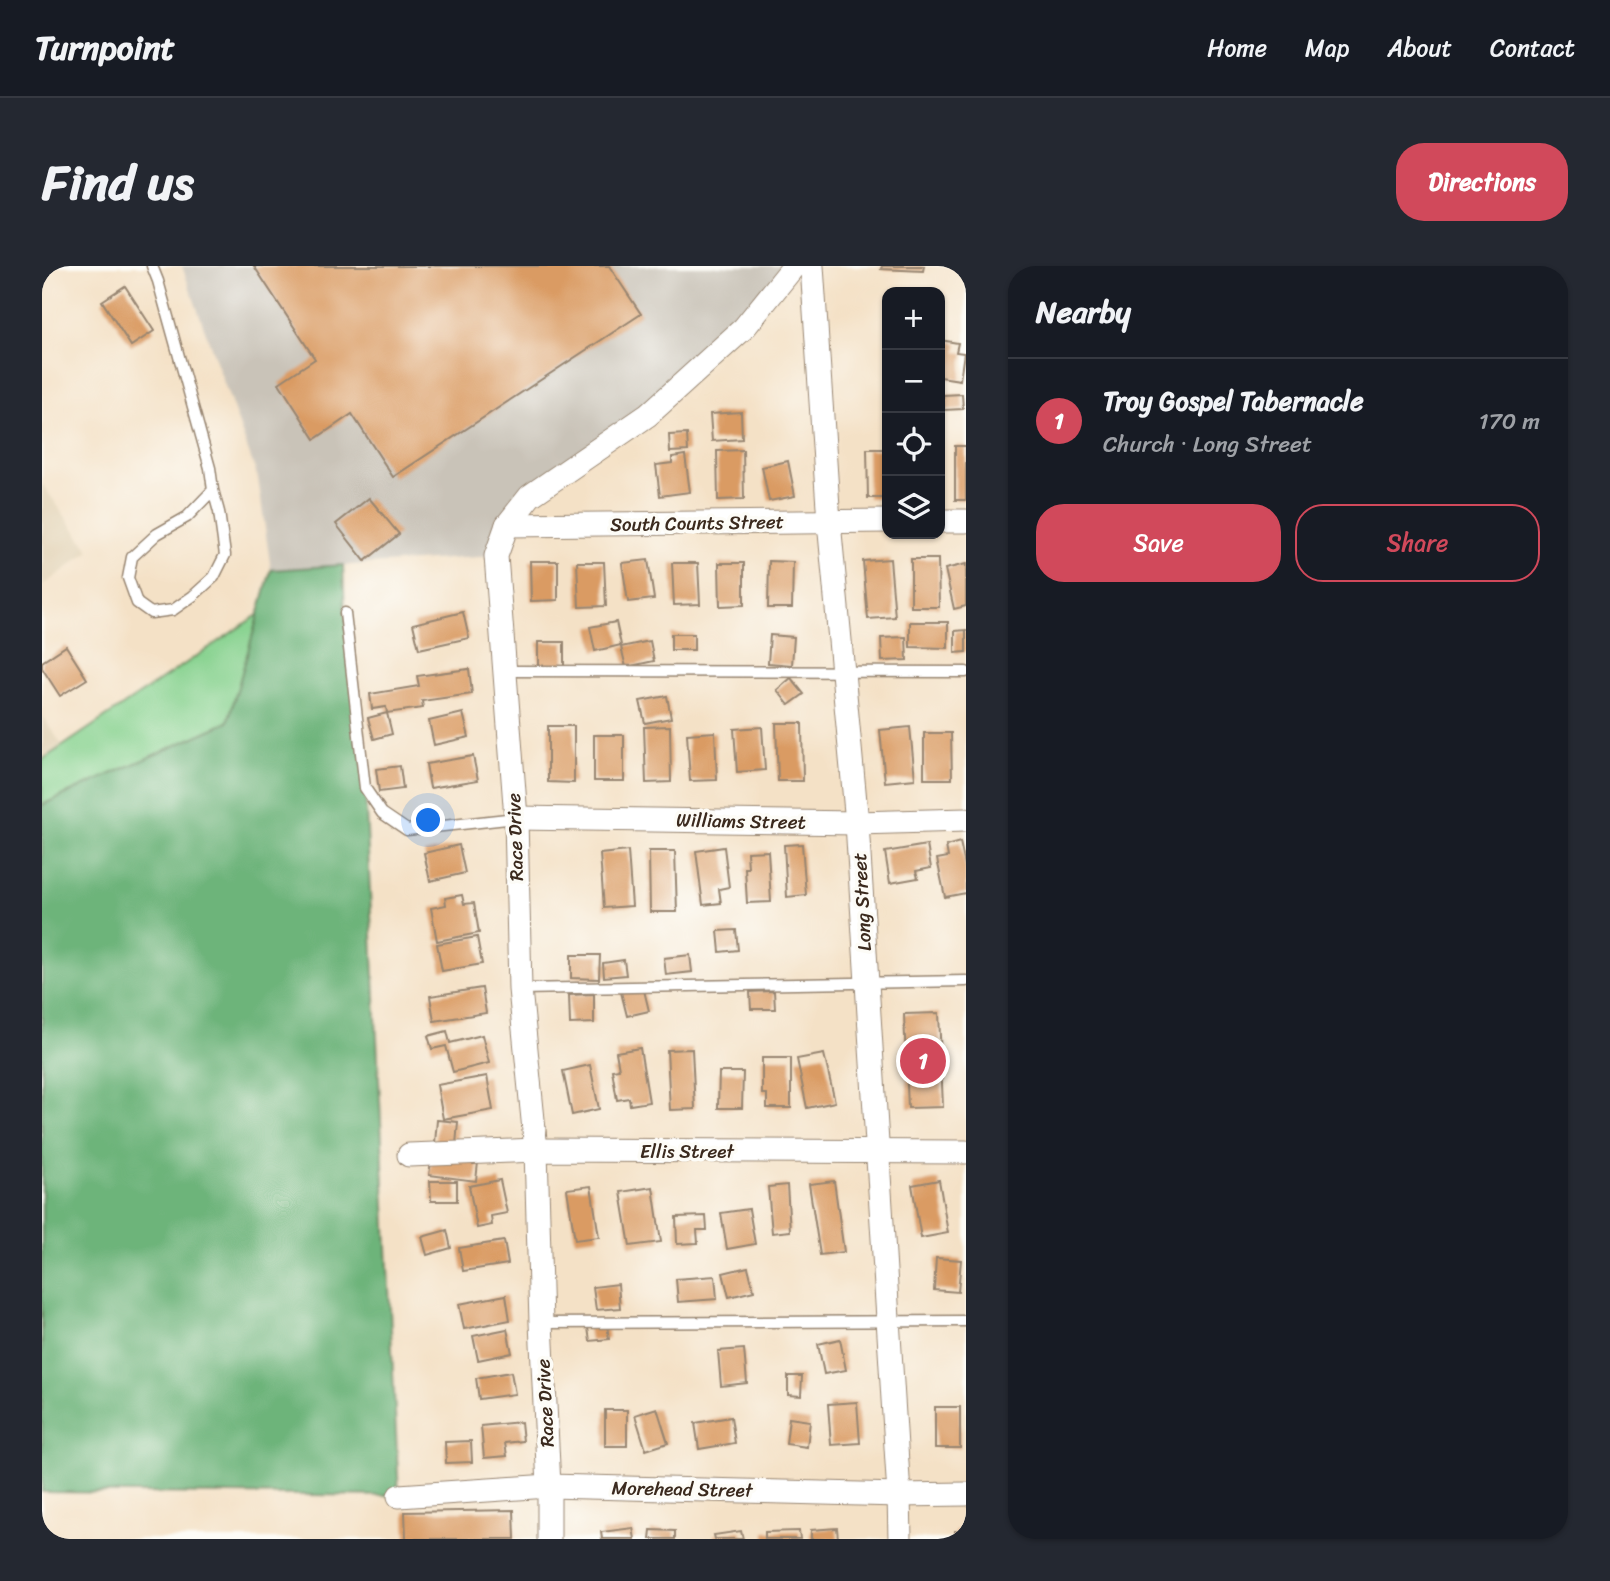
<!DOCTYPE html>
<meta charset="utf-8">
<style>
:root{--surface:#171b24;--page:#242831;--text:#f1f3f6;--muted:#9ea1a6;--line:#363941;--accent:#d1495b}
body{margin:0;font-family:Sriracha,sans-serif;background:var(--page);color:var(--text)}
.controls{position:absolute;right:21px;top:21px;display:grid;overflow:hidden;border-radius:14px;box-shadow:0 2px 5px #0004}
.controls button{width:63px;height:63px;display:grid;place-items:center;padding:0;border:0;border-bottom:2px solid var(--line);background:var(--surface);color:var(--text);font:35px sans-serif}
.you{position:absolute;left:387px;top:555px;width:24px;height:24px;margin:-18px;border:5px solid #fff;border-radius:50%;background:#1a73e8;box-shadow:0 0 0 10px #1a73e833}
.badge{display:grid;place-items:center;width:46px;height:46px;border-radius:50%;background:var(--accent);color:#fff;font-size:23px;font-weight:700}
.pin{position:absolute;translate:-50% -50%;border:4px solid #fff;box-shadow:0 2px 7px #0006}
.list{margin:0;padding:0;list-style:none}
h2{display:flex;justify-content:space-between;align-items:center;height:91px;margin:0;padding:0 28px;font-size:30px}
h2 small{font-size:23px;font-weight:400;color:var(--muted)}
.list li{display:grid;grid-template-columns:46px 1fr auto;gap:21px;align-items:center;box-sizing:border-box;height:126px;padding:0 28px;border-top:2px solid var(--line)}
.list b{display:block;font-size:26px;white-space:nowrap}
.list p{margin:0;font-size:23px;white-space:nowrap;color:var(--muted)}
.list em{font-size:23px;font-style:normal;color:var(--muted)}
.actions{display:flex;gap:14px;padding:21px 28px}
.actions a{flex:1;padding:16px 0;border:2px solid var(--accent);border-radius:28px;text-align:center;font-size:24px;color:var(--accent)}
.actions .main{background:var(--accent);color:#fff}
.icon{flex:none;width:38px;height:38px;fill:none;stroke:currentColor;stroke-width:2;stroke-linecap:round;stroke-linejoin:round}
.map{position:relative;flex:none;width:924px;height:1273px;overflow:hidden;border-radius:28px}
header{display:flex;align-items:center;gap:42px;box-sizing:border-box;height:98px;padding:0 35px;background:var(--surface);border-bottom:2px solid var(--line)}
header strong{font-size:33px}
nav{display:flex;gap:38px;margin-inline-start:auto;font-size:24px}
.intro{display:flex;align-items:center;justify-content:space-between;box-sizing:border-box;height:168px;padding:0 42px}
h1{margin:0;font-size:49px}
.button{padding:18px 32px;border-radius:28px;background:var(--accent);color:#fff;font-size:24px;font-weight:700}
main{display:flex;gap:42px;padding:0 42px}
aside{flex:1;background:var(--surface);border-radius:28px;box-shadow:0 2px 5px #0004}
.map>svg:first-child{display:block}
.built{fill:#e2d2b4}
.industrial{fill:#c9c3b8}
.green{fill:#87d28f;stroke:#617e56;stroke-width:2}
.forest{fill:#6db47a;stroke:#546f4c;stroke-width:2}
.building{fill:#da9b63}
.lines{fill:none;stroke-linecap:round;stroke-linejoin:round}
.service-casing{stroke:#988672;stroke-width:13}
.minor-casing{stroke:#988672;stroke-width:25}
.service{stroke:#fff;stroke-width:10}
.minor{stroke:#fff;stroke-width:23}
.labels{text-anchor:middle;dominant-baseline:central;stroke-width:7;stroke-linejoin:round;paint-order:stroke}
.street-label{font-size:19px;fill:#3b2a1e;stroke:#fdfcf7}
</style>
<header>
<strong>Turnpoint</strong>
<nav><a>Home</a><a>Map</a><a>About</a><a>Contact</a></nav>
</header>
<div class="intro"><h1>Find us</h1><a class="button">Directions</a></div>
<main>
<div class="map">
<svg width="924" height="1273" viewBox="0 0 924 1273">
<rect width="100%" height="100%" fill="#fdfcf7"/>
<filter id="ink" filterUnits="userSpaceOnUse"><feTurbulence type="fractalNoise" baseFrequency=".0143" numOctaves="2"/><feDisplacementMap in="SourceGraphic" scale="14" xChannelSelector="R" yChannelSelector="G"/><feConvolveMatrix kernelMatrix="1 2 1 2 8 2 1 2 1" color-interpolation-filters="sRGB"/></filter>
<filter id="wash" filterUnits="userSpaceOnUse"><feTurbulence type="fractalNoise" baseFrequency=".00686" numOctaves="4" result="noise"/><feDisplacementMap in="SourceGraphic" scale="28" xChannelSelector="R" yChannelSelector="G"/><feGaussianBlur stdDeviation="1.57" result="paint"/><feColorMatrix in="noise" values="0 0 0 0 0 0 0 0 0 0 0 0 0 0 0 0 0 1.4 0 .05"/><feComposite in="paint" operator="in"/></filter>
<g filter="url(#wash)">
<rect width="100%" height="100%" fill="#f4e1c6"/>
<g class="built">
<path d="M0,218L48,285L0,320Z"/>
<path d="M0,450L21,480L0,494Z"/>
</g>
<path class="industrial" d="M140,0H752L702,62L488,230L454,290L229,304L216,212Z"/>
<path class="green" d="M217,348L186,456L0,539V494Z"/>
<path class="forest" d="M301,299L303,347L323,522L357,1230L0,1226V539L186,456L229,304Z"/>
<g id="blocks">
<g class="building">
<path d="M212,0H567L599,48L351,211L310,148L273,173L237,117L273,93Z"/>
<path d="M840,0H882L881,5L839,3Z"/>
<path d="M83,20L112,65L89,80L60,35Z"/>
<path d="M898,74L916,77L914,86L922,87L918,114L898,111Z"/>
<path d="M920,128L921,143L902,144L901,129Z"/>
<path d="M699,146L700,173L670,175L668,148Z"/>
<path d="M645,168L646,185L628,186L627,169Z"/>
<rect x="913" y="180" width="11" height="54"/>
<path d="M825,183H845V232H826Z"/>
<path d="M701,184L702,233L676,234L675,185Z"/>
<path d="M643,189L648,226L618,230L614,199L630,197V191Z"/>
<path d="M746,195L753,230L727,235L720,201Z"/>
<path d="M327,232L357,268L323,295L294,258Z"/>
<path d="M848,293L853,351L826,353L821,295Z"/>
<path d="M869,293H896L897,341H869Z"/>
<path d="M606,294L612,333L586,336L580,297Z"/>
<path d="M488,295H516V334L489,335Z"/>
<path d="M727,295L751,296L750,342H726Z"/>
<path d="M535,296H562L564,340L537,341Z"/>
<path d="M630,297H656L658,338L632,339Z"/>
<path d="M677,297H702V339L678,340Z"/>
<path d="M924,298V340L912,343L903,303Z"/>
<path d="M421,346L427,372L377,383L371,358Z"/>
<path d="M574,356L579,379L553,385L548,361Z"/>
<path d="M868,356H906V382L868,381Z"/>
<path d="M924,364V386L913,387V365Z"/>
<rect x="629" y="368" width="23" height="16"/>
<path d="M728,369L752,371L750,399L726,397Z"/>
<path d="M864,371L865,394L840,395L839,372Z"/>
<path d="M608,375L612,395L584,401L579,381Z"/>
<rect x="496" y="376" width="26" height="24"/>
<path d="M24,380L45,413L18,430L0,402V396Z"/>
<path d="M427,403L430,428L380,435L381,442L345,447L344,441L330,443L328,428L377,420L375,410Z"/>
<path d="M749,412L762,428L747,439L735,424Z"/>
<path d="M625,430L629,452L603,457L598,435Z"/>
<path d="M345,447L350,468L332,473L326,452Z"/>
<path d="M421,447L427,471L392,479L387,455Z"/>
<path d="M734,457H760L761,515H736Z"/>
<path d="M506,460H532V517L506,516Z"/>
<path d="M628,460L629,516L604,517L602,461Z"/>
<path d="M720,461L723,504L695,506L692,463Z"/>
<path d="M868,461L873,513L843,516L838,464Z"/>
<path d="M673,466L675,514L648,515L645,468Z"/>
<path d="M882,467H909L910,513H882Z"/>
<rect x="552" y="469" width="30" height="46"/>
<path d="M431,490L436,514L388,522L384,498Z"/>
<path d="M358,500L361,523L337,526L334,503Z"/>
<path d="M918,576L924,604V627L903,631L895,593L906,591L904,580Z"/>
<path d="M760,578L764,629L745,631L742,579Z"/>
<path d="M417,579L423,607L388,615L382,587Z"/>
<path d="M885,579L889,602L874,605L876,612L848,617L843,586Z"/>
<path d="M682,581L687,621L677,623L679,637L661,639L654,585Z"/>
<path d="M586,585L590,640L562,642L558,588Z"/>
<path d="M607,585H633L635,646H608Z"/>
<path d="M726,585L729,636L705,637L703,602H706L705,586Z"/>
<path d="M420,629L422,638L432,637L437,667L395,675L389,642L404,639L403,632Z"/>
<path d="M694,664L696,684L678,686L676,665Z"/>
<path d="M435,671L440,698L400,705L395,678Z"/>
<path d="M529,689H558L557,713L529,712Z"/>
<path d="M648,689L650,706L624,709L622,692Z"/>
<path d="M582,694L584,709L562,711L561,697Z"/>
<path d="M601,720L607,745L585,750L579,726Z"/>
<path d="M440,722L444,747L392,755L388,730Z"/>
<path d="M732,725L733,743H709L708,726Z"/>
<path d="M552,728V757L528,758L527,729Z"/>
<path d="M897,747L901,841L866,842L862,748Z"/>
<path d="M405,765L408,777L440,769L447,797L411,806L404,780L390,783L386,770Z"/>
<path d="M598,782L607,836L588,839L587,832L575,834L570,804L577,803L574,786Z"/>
<path d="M650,783L653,843L628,844L625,784Z"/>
<path d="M782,788L793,836L765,842L755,793Z"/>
<path d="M720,792H749V842H725V828H720Z"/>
<path d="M548,799L557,843L530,849L521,805Z"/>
<path d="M677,806H701L700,842H676Z"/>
<path d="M445,810L451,844L401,853L395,819Z"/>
<path d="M395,854L416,856L414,879L393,877Z"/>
<path d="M390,889L436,896L434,915L387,909Z"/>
<path d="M458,914L465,947L449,950L450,959L435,962L427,920Z"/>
<path d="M897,914L906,967L879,972L870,919Z"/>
<path d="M388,915H415V935H389Z"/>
<path d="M792,915L802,986L778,989L767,918Z"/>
<path d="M745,919L748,965L730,967L726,921Z"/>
<path d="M549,920L557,971L533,974L525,923Z"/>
<path d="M611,921L619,976L588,980L579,926Z"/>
<path d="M707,943L713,978L685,983L679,947Z"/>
<path d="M664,950L665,964H655L656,977L635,978L634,951Z"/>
<path d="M405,964L409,982L385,989L380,971Z"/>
<path d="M462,975L466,998L421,1005L417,982Z"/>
<path d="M894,992L919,994L916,1026L892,1024Z"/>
<path d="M706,1001L712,1025L687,1031L681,1007Z"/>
<path d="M673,1010L675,1033L636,1036L634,1013Z"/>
<path d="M576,1018L578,1042L554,1044L551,1021Z"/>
<path d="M464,1029L468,1054L422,1063L417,1038Z"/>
<path d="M565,1059L567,1073L548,1075L546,1062Z"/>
<path d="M465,1063L470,1087L436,1094L431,1070Z"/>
<path d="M798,1073L804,1104L782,1108L776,1078Z"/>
<path d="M702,1083L705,1117L679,1120L676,1085Z"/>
<path d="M469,1106L473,1128L437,1133L434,1112Z"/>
<path d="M746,1110H760L759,1130L746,1129Z"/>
<path d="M815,1136L818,1177L789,1179L786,1138Z"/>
<rect x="893" y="1141" width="25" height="41"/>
<path d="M615,1142L626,1177L604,1184L593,1149Z"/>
<rect x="563" y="1144" width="22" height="36"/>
<path d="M689,1151L693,1177L657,1183L653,1157Z"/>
<path d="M747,1152L768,1155L765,1181L744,1178Z"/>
<path d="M479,1156L481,1175L463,1177L465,1190L442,1192L439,1160Z"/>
<path d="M429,1175L430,1196L404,1197L403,1176Z"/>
<path d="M472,1244L473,1273H364L363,1246Z"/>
<path d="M591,1262L593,1273H560L559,1266Z"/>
<path d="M795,1262L796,1273H769V1264Z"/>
<path d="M609,1264L633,1265V1273H608Z"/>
<path d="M699,1265L701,1273H673L672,1269Z"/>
<path d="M757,1265L758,1273H723V1266Z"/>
<path d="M913,1265L924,1266V1273H913Z"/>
</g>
</g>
</g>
<g filter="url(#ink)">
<use href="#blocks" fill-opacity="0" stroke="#988672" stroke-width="2"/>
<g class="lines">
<g class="service-casing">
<g id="service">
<path d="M110,0L116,15L168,202L171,224L177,246L183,289L172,311L151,330L131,344L109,347L95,337L86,312L90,291L115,268L145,251L171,224"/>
<path d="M303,347L323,522L340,547L365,564L474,552"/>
<path d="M463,405L924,406"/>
<path d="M478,723L924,715"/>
<path d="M499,1057L924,1055"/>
</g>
</g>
<g class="minor-casing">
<g id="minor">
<path d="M770,0L787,256L815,557L857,1229L858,1273"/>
<path d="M898,255H924"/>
<path d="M465,259L845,255"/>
<path d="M474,552L815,557L924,554"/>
<path d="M367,889L494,884L924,886"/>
<path d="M357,1230L507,1220L857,1229L924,1228"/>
<path d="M507,1273V1220L499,1057L494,884L478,723L474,552L454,290L465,259L488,230L606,149L702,62L752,0"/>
</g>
</g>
<use href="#service" class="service"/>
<use href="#minor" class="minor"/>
</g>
</g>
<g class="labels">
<g class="street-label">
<text transform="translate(655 257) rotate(-1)">South Counts Street</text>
<text transform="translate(699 555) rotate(1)">Williams Street</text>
<text transform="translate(473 571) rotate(-92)">Race Drive</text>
<text transform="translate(820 636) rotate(-93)">Long Street</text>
<text x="645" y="885">Ellis Street</text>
<text transform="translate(503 1137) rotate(-93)">Race Drive</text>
<text transform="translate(640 1223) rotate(1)">Morehead Street</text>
</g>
</g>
</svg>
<div class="controls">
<button>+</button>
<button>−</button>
<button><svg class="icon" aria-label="locate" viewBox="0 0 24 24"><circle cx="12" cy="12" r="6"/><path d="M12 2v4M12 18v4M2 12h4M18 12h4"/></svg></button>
<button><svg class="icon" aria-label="layers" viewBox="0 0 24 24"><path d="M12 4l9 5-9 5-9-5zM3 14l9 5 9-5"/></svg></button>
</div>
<div class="you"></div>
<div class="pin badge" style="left:881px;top:795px">1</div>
</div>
<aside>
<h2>Nearby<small></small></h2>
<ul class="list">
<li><span class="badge">1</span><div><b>Troy Gospel Tabernacle</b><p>Church · Long Street</p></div><em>170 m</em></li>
</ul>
<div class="actions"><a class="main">Save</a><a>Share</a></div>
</aside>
</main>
